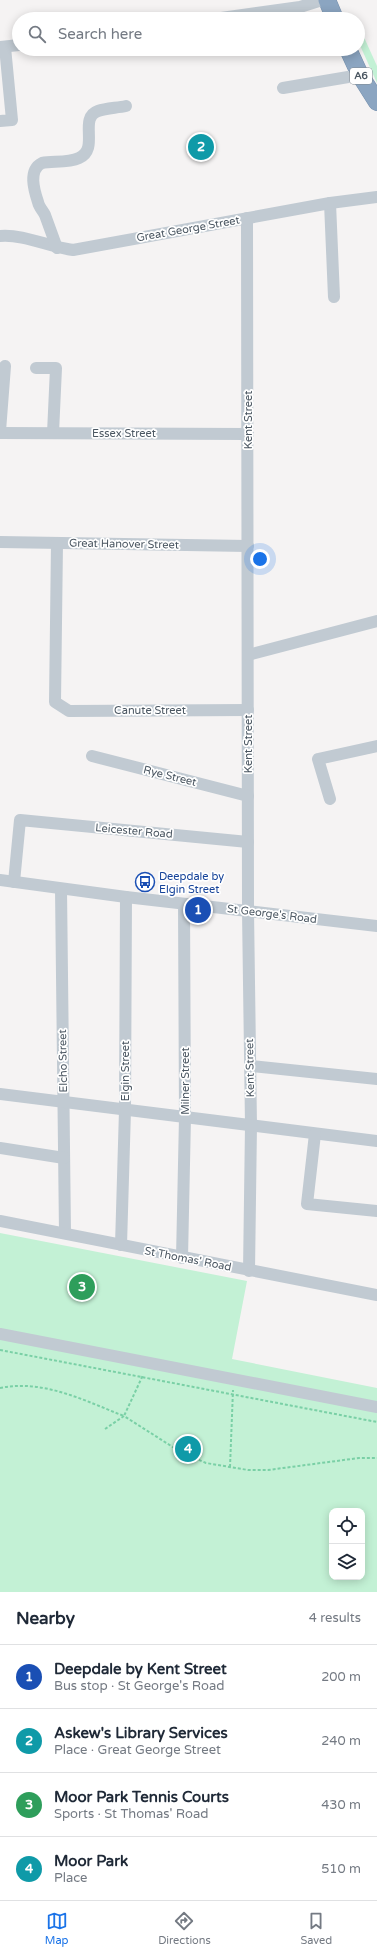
<!DOCTYPE html>
<meta charset="utf-8">
<style>
:root{--surface:#fff;--page:#f2f2f3;--text:#1f2937;--muted:#747a83;--line:#e0e1e3;--accent:#1a73e8}
body{margin:0;font-family:"Varela Round",sans-serif;background:var(--page);color:var(--text)}
.controls{position:absolute;right:12px;bottom:12px;display:grid;overflow:hidden;border-radius:8px;box-shadow:0 2px 10px #0003}
.controls button{width:36px;height:36px;display:grid;place-items:center;padding:0;border:0;border-bottom:1px solid var(--line);background:var(--surface);color:var(--text);font:20px sans-serif}
.you{position:absolute;left:260px;top:559px;width:14px;height:14px;margin:-10px;border:3px solid #fff;border-radius:50%;background:#1a73e8;box-shadow:0 0 0 6px #1a73e833}
.badge{display:grid;place-items:center;width:26px;height:26px;border-radius:50%;background:var(--accent);color:#fff;font-size:13px;font-weight:700}
.pin{position:absolute;translate:-50% -50%;border:2px solid #fff;box-shadow:0 1px 4px #0006}
.list{margin:0;padding:0;list-style:none}
h2{display:flex;justify-content:space-between;align-items:center;height:52px;margin:0;padding:0 16px;font-size:17px}
h2 small{font-size:13px;font-weight:400;color:var(--muted)}
.list li{display:grid;grid-template-columns:26px 1fr auto;gap:12px;align-items:center;box-sizing:border-box;height:64px;padding:0 16px;border-top:1px solid var(--line)}
.list b{display:block;font-size:15px;white-space:nowrap}
.list p{margin:0;font-size:13px;white-space:nowrap;color:var(--muted)}
.list em{font-size:13px;font-style:normal;color:var(--muted)}
.icon{flex:none;width:22px;height:22px;fill:none;stroke:currentColor;stroke-width:2;stroke-linecap:round;stroke-linejoin:round}
.map{position:relative;flex:none;width:377px;height:1592px;overflow:hidden}
.search{position:absolute;background:var(--surface);box-shadow:0 2px 10px #0003;left:12px;right:12px;top:12px;height:44px;display:flex;align-items:center;gap:10px;box-sizing:border-box;padding:0 14px;border-radius:22px;color:var(--muted);font-size:15px}
.sheet{height:308px;background:var(--surface)}
nav{display:flex;justify-content:space-around;align-items:center;box-sizing:border-box;height:56px;border-top:1px solid var(--line);background:var(--surface);font-size:11px;color:var(--muted)}
nav a{display:grid;justify-items:center;gap:2px}
nav .on{color:var(--accent)}
.map>svg:first-child{display:block}
.green{fill:#c3f1d5;fill-rule:evenodd}
.lines{fill:none;stroke-linecap:round;stroke-linejoin:round}
.highway-casing{stroke:#7690ad;stroke-width:18}
.path{stroke:#7ad0a6;stroke-width:2;stroke-dasharray:3 2;stroke-linecap:butt}
.minor{stroke:#c1cad2;stroke-width:12}
.highway{stroke:#8ba5c1;stroke-width:17}
.labels{text-anchor:middle;dominant-baseline:central;stroke-width:3.5;stroke-linejoin:round;paint-order:stroke}
.shield{fill:#fff;stroke:#808990;stroke-width:1}
.shield-label{font-size:10px;font-weight:bold;fill:#4a5661}
.street-label{font-size:11px;fill:#4a5661;stroke:#fff}
.transit-label{font-size:11px;fill:#164399;stroke:#fff;text-anchor:start}
</style>
<div class="map">
<svg width="377" height="1592" viewBox="0 0 377 1592">
<rect width="100%" height="100%" fill="#f5f3f3"/>
<g class="green">
<path d="M358,24L377,66V83L358,41Z"/>
<path d="M0,1233L247,1281L232,1359L377,1388V1592H0ZM332,1511H362V1577H332Z"/>
</g>
<g class="lines">
<g class="highway-casing">
<g id="highway">
<path d="M327,0L335,19"/>
<path d="M348,49L360,75L377,102"/>
</g>
</g>
<g class="path">
<path d="M0,1350L377,1422"/>
<path d="M0,1388C44,1379 85,1401 124,1416L143,1375"/>
<path d="M105,1429L124,1416L179,1451L206,1463L248,1470H268L359,1458H377"/>
<path d="M230,1467L233,1390"/>
</g>
<g class="minor">
<path d="M214,19L300,7L322,0"/>
<path d="M0,47L19,45"/>
<path d="M283,88L360,75"/>
<path d="M0,121L12,120L5,47"/>
<path d="M330,203L334,297"/>
<path d="M247,218L248,911L251,1125L249,1271"/>
<path d="M0,236C25,234 48,247 73,250L330,203L377,197"/>
<path d="M57,248C53,237 49,226 45,215C43,211 39,207 38,202C34,190 28,170 42,163C53,161 68,163 79,158C100,149 78,118 98,111C106,108 117,108 126,106"/>
<path d="M36,368H56L53,433"/>
<path d="M0,431L5,366"/>
<path d="M0,433L248,434"/>
<path d="M0,542L248,546"/>
<path d="M57,543L55,702L69,711L248,710"/>
<path d="M248,655L377,621"/>
<path d="M92,756L248,796"/>
<path d="M330,799L318,759L377,746"/>
<path d="M0,880L126,897L377,926"/>
<path d="M14,882L20,820L248,842"/>
<path d="M61,889L65,1233"/>
<path d="M251,1066L377,1079"/>
<path d="M0,1094L377,1141"/>
<path d="M315,1134L307,1204L377,1211"/>
<path d="M0,1148L64,1158"/>
<path d="M0,1221L377,1295"/>
<path d="M121,1245L125,1110L126,897"/>
<path d="M182,1258L185,1117L184,904"/>
<path d="M0,1334L377,1407"/>
</g>
<use href="#highway" class="highway"/>
</g>
<defs>
<g id="bus-ring" transform="scale(1)"><circle r="9.5" fill="#fff" stroke="#1a4fb4" stroke-width="1.5"/><path d="M-5-6H5V4H4V6H2V4H-2V6H-4V4H-5ZM-3.5-4V0h7V-4ZM-3.5 1.2v1.5H-2V1.2ZM2 1.2v1.5H3.5V1.2Z" fill="#1a4fb4"/></g>
</defs>
<g fill-rule="evenodd">
<use href="#bus-ring" x="145" y="882"/>
</g>
<g class="labels">
<rect class="shield" x="350" y="68" width="22" height="16" rx="3"/>
<g class="shield-label">
<text x="361" y="76">A6</text>
</g>
<g class="street-label">
<text transform="translate(188 229) rotate(-10)">Great George Street</text>
<text transform="translate(248 420) rotate(-90)">Kent Street</text>
<text x="124" y="433">Essex Street</text>
<text transform="translate(124 544) rotate(1)">Great Hanover Street</text>
<text x="150" y="710">Canute Street</text>
<text transform="translate(248 744) rotate(-90)">Kent Street</text>
<text transform="translate(170 776) rotate(14)">Rye Street</text>
<text transform="translate(134 831) rotate(5)">Leicester Road</text>
<text transform="translate(272 914) rotate(7)">St George's Road</text>
<text transform="translate(63 1061) rotate(-91)">Elcho Street</text>
<text transform="translate(250 1068) rotate(-91)">Kent Street</text>
<text transform="translate(125 1071) rotate(-90)">Elgin Street</text>
<text transform="translate(185 1081) rotate(-90)">Milner Street</text>
<text transform="translate(188 1259) rotate(11)">St Thomas' Road</text>
</g>
<g class="transit-label">
<text x="159" y="876">Deepdale by<tspan x="159" dy="13">Elgin Street</tspan></text>
</g>
</g>
</svg>
<div class="controls">
<button><svg class="icon" aria-label="locate" viewBox="0 0 24 24"><circle cx="12" cy="12" r="6"/><path d="M12 2v4M12 18v4M2 12h4M18 12h4"/></svg></button>
<button><svg class="icon" aria-label="layers" viewBox="0 0 24 24"><path d="M12 4l9 5-9 5-9-5zM3 14l9 5 9-5"/></svg></button>
</div>
<div class="you"></div>
<div class="pin badge" style="left:198px;top:910px;background:#1a4fb4">1</div>
<div class="pin badge" style="left:201px;top:147px;background:#0f9aa8">2</div>
<div class="pin badge" style="left:82px;top:1287px;background:#2e9e5b">3</div>
<div class="pin badge" style="left:188px;top:1449px;background:#0f9aa8">4</div>
<div class="search"><svg class="icon" aria-label="search" viewBox="0 0 24 24"><circle cx="10" cy="10" r="6"/><path d="M15 15l6 6"/></svg>Search here</div>
</div>
<section class="sheet">
<h2>Nearby<small>4 results</small></h2>
<ul class="list">
<li><span class="badge" style="background:#1a4fb4">1</span><div><b>Deepdale by Kent Street</b><p>Bus stop · St George's Road</p></div><em>200 m</em></li>
<li><span class="badge" style="background:#0f9aa8">2</span><div><b>Askew's Library Services</b><p>Place · Great George Street</p></div><em>240 m</em></li>
<li><span class="badge" style="background:#2e9e5b">3</span><div><b>Moor Park Tennis Courts</b><p>Sports · St Thomas' Road</p></div><em>430 m</em></li>
<li><span class="badge" style="background:#0f9aa8">4</span><div><b>Moor Park</b><p>Place</p></div><em>510 m</em></li>
</ul>
</section>
<nav>
<a class="on"><svg class="icon" aria-label="map" viewBox="0 0 24 24"><path d="M3 6l6-2 6 2 6-2v14l-6 2-6-2-6 2zM9 4v14M15 6v14"/></svg>Map</a>
<a><svg class="icon" aria-label="directions" viewBox="0 0 24 24"><path d="M12 3l9 9-9 9-9-9zM9 14v-3h6M13 9l2 2-2 2"/></svg>Directions</a>
<a><svg class="icon" aria-label="saved" viewBox="0 0 24 24"><path d="M7 4h10v16l-5-4-5 4z"/></svg>Saved</a>
</nav>
